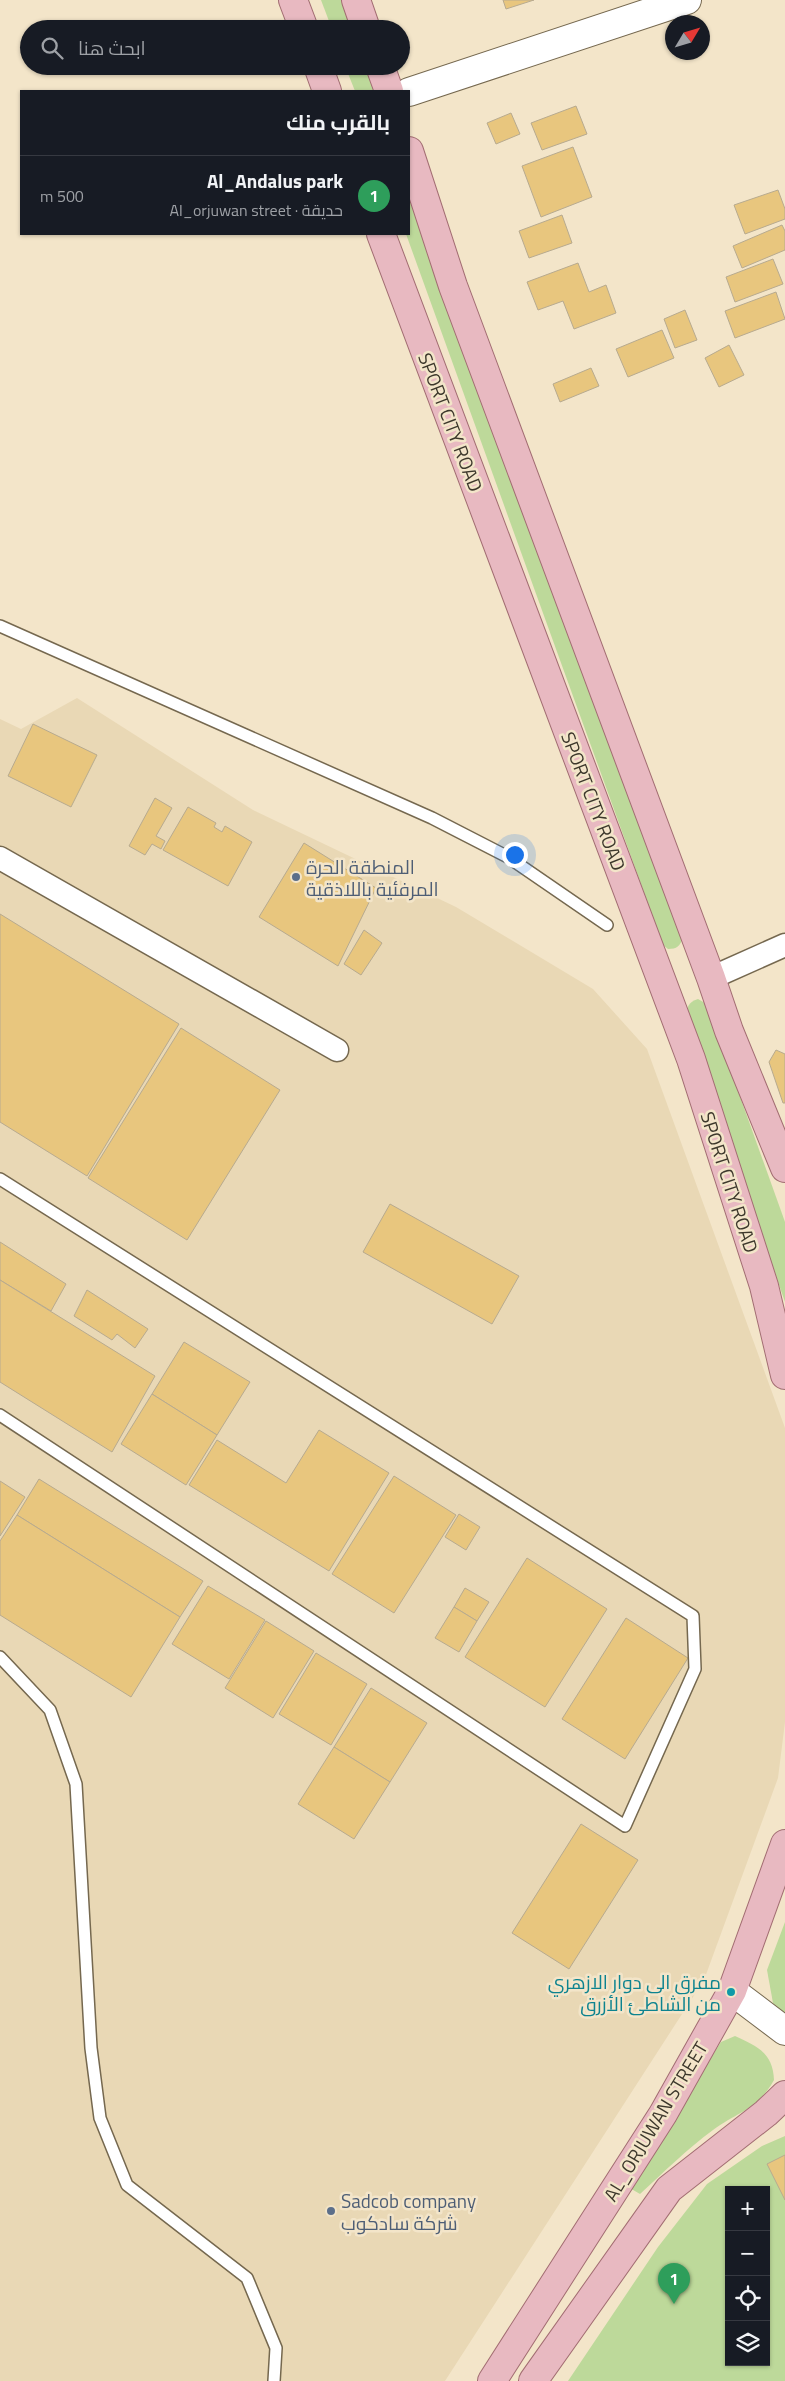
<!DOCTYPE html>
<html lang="ar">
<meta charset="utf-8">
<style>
:root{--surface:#171b24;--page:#20242c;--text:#f1f3f6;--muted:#9ea1a6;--line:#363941;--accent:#c6438a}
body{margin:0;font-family:"Titillium Web",Cairo,sans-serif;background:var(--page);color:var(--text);direction:rtl}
.controls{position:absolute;right:15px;bottom:15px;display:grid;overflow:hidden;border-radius:0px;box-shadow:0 1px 4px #0004}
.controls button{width:45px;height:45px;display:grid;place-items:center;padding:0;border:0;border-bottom:1px solid var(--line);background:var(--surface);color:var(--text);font:25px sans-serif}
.compass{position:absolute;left:665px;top:15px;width:45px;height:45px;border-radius:50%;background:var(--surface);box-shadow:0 1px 4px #0004;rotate:52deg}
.you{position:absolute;left:514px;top:854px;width:18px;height:18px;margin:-12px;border:4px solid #fff;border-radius:50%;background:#1a73e8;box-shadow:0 0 0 8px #1a73e833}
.badge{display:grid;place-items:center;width:32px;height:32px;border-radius:50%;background:var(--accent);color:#fff;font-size:16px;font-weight:700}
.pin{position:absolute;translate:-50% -41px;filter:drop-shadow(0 1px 2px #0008)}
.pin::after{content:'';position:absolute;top:26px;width:18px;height:15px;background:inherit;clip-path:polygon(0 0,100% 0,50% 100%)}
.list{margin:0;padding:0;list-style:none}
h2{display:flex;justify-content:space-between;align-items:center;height:65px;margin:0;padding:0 20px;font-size:21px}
h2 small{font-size:16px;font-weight:400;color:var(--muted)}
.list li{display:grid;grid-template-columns:32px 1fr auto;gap:15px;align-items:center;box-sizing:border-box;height:80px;padding:0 20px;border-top:1px solid var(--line)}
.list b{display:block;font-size:19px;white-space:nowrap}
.list p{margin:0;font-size:16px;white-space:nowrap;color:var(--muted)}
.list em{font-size:16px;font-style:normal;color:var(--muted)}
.icon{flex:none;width:28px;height:28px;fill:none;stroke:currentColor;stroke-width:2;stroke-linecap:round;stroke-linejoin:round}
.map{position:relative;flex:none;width:785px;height:2381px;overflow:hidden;direction:ltr}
.search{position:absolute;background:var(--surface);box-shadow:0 1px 4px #0004;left:20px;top:20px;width:390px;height:55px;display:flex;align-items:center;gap:12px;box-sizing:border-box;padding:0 18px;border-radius:28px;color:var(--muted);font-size:19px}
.panel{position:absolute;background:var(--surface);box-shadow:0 1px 4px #0004;left:20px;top:90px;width:390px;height:145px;border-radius:0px;direction:rtl}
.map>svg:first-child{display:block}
.built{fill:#e9d8b5}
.green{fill:#bdd99a;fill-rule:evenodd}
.building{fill:#e8c67e;stroke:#b7aa8f}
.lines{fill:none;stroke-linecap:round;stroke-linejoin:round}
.lane-casing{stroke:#75684f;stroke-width:14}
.street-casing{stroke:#75684f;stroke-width:25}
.secondary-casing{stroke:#75684f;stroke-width:30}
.primary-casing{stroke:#a26d72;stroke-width:30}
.lane{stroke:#fff;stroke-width:11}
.street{stroke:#fff;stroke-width:22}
.secondary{stroke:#fff;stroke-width:28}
.primary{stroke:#e8b9c1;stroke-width:28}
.service-dot{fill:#5c6f8a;stroke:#f3e5c9;stroke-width:2}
.culture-dot{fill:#0f9aa8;stroke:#f3e5c9;stroke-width:2}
.labels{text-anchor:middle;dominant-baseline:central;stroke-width:5;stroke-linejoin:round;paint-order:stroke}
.street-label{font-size:19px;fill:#3d382c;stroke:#f3e5c9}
.service-label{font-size:19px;fill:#4e5e75;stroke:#f3e5c9;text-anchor:start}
.culture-label{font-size:19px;fill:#0d838f;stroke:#f3e5c9;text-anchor:end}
</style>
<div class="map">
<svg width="785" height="2381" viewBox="0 0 785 2381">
<rect width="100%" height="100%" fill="#f3e5c9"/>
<path class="built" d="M77,698L253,810L456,907L593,989L647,1049L785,1428V1722L778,1778L704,1980L445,2381H0V719L21,729Z"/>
<g class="green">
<path d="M321,0H341L351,29H332Z"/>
<path d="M345,66H365L374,91H355Z"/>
<path d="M409,191L683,938C680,946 677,949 668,949L663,945L406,234H409Z"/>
<path d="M698,999L705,1003L709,1010L785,1222V1302L686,1017C687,1007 688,1002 698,999Z"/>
<path d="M785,1922V2013L773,2003L767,1970Z"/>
<path d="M735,2036C757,2046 773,2053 774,2080C757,2110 739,2111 713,2130C687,2149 664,2172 640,2194L628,2187L721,2042Z"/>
<path d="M785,2136V2381H568L658,2247L707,2184L762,2146ZM729,2190H766V2362H729Z"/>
</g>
<g class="building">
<path d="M503,0H534L506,9Z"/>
<path d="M576,106L587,134L542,150L531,123Z"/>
<path d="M511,113L520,134L496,144L487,123Z"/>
<path d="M573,147L592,197L541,217L522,166Z"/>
<path d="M778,190L785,209V219L745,234L734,205Z"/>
<path d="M562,215L572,243L529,258L519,231Z"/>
<path d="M782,225L785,231V250L742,268L733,246Z"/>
<path d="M773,259L783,284L735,302L726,277Z"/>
<path d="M578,263L589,292L606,285L616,313L574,329L563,301L538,310L527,282Z"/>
<path d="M776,292L785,319L735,338L725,311Z"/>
<path d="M685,310L697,340L675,348L664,319Z"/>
<path d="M662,330L674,358L628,377L616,349Z"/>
<path d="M729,345L744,375L719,387L705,358Z"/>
<path d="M591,368L599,386L560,402L553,384Z"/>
<path d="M33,724L97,755L71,807L8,776Z"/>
<path d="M155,798L172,808L156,836L165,841L161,849L152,844L145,855L129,846Z"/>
<path d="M188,807L216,823L214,827L222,832L225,826L252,842L228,886L163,850Z"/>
<path d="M304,843L376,888L338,966L259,917Z"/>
<path d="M0,914L179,1024L87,1176L0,1122Z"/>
<path d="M364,930L382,943L361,975L344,964Z"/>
<path d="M181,1028L280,1090L187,1240L88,1178Z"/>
<path d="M776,1050L785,1054V1103H783L769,1062Z"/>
<path d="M390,1204L519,1276L492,1324L363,1252Z"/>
<path d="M0,1242L66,1284L51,1311L0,1280Z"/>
<path d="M0,1280L155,1376L112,1452L0,1382Z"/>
<path d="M87,1290L148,1329L135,1348L117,1334L112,1340L74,1316Z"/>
<path d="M184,1342L250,1382L217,1435L152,1394Z"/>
<path d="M152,1394L217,1435L186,1485L121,1444Z"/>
<path d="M319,1430L389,1473L329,1571L189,1485L217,1440L286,1483Z"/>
<path d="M394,1476L456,1515L394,1613L332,1574Z"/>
<path d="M39,1479L203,1581L180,1617L17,1515Z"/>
<path d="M0,1481L25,1497L0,1536Z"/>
<path d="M459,1514L480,1527L466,1550L445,1537Z"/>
<path d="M17,1515L180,1617L131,1697L0,1615V1541Z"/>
<path d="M527,1558L607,1609L545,1707L465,1657Z"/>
<path d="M208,1586L265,1620L229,1679L172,1644Z"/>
<path d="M465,1588L489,1602L477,1621L454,1607Z"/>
<path d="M454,1607L477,1621L459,1652L435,1638Z"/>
<path d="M626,1618L688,1658L625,1759L562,1719Z"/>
<path d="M266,1621L314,1651L273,1718L225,1688Z"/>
<path d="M316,1653L367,1684L331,1745L279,1714Z"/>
<path d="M371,1688L427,1723L390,1782L334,1747Z"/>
<path d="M334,1747L390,1782L354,1839L298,1804Z"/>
<path d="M581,1824L638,1860L569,1969L512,1933Z"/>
<path d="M785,2155V2200L767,2164Z"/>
</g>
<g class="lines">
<g class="lane-casing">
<g id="lane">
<path d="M0,626L432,818L508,857L607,925"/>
<path d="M0,1179L693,1616L695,1669L625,1826L0,1415"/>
<path d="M0,1657L50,1710L76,1784L91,2048L100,2118L127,2185L247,2278L276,2348L274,2381"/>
</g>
</g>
<g class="street-casing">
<g id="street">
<path d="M0,858L337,1050"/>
<path d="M711,978L785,945"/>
</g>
</g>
<g class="secondary-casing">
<g id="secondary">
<path d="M409,92L687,0"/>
<path d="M732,1991L785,2031"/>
</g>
</g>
<g class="primary-casing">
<g id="primary">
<path d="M293,0L304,29"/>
<path d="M356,0L366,29"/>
<path d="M318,66L327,91"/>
<path d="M380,66L389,91"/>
<path d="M409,151L453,286L711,978L729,1031L785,1168"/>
<path d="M381,234L691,1059L764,1286L785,1375"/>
<path d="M492,2381L663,2114L732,1991L785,1844"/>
<path d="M533,2381L669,2189L766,2113L785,2095"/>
</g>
</g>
<use href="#lane" class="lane"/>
<use href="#street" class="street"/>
<use href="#secondary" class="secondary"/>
<use href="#primary" class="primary"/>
</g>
<g class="service-dot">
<circle cx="296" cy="877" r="5"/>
<circle cx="331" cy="2211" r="5"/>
</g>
<circle class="culture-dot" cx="731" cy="1992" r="5"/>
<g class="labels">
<g class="street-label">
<text transform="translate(451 422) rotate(69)">SPORT CITY ROAD</text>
<text transform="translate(594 801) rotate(69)">SPORT CITY ROAD</text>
<text transform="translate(730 1182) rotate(72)">SPORT CITY ROAD</text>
<text transform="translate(655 2121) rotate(-59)">AL_ORJUWAN STREET</text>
</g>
<g class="service-label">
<text x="306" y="866">المنطقة الحرة<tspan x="306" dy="22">المرفئية باللاذقية</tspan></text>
<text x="341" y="2200">Sadcob company<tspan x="341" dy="22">شركة سادكوب</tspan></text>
</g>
<g class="culture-label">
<text x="721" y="1981">مفرق الى دوار الازهري<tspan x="721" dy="22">من الشاطئ الأزرق</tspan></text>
</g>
</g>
</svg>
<div class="controls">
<button>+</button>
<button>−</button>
<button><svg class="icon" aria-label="locate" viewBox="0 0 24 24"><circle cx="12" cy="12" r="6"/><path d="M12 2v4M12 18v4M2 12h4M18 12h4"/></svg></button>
<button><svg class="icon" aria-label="layers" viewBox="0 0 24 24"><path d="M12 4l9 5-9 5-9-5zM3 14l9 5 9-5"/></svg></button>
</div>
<svg class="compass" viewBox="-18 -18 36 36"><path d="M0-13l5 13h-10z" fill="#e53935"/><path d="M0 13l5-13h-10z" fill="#9ea1a6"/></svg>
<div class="you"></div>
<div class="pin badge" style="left:674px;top:2304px;background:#2e9e5b">1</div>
<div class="search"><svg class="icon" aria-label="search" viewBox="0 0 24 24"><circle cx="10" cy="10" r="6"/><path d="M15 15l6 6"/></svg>ابحث هنا</div>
<section class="panel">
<h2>بالقرب منك<small></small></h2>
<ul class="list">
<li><span class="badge" style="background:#2e9e5b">1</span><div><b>Al_Andalus park</b><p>حديقة · Al_orjuwan street</p></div><em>500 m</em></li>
</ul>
</section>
</div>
